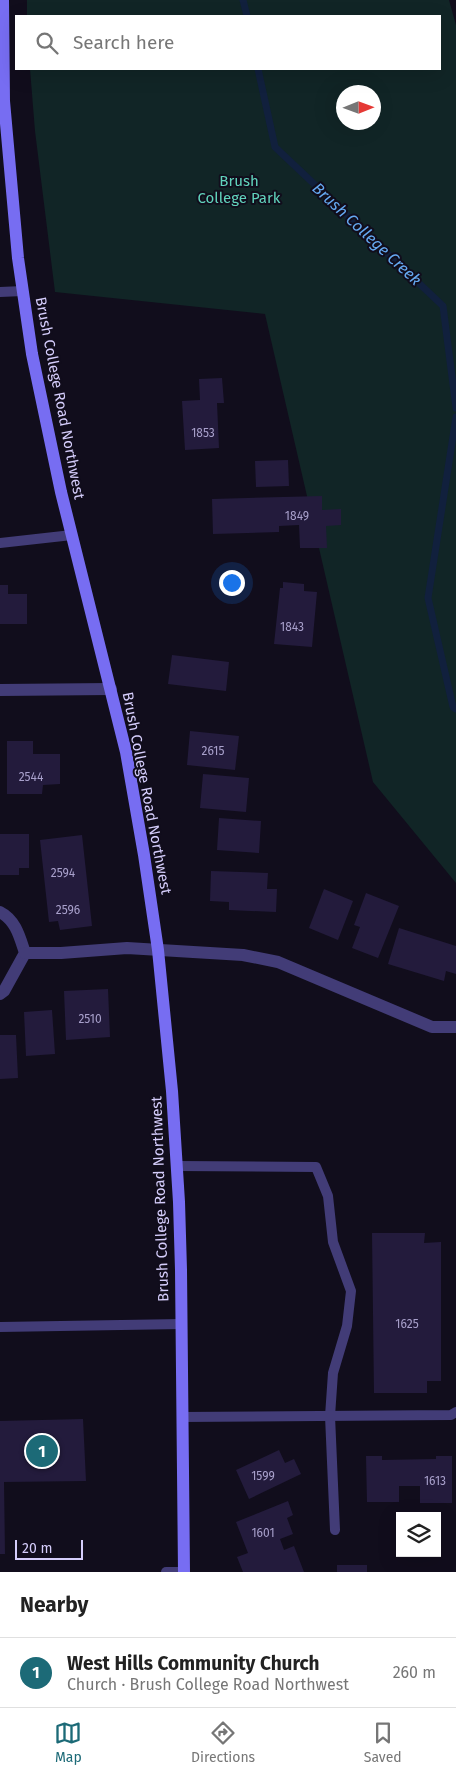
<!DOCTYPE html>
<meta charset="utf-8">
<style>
:root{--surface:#fff;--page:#f2f2f2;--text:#222;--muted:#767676;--line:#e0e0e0;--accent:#1c6a77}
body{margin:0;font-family:"Fira Sans",sans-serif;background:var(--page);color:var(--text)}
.controls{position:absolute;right:15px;bottom:15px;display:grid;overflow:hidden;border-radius:0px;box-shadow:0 5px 20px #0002}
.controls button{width:45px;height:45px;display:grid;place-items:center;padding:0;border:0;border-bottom:1px solid var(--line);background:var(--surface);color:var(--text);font:25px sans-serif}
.compass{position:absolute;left:336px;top:85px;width:45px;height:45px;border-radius:50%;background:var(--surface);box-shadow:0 5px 20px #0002;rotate:89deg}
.scale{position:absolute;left:15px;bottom:12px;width:68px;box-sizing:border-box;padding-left:5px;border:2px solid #d5cdfb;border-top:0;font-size:14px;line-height:18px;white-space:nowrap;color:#d5cdfb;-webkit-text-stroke:4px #110d1c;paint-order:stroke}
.you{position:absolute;left:231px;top:582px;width:18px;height:18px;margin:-12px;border:4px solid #fff;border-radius:50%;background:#1a73e8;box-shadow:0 0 0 8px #1a73e833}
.badge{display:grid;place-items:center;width:32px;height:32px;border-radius:50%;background:var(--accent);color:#fff;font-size:16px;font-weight:700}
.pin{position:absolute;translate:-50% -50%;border:2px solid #fff;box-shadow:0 1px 5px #0006}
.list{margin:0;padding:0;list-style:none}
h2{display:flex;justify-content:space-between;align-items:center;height:65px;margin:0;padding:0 20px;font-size:21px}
h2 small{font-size:16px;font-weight:400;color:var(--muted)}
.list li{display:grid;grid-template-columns:32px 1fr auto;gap:15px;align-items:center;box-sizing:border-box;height:70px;padding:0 20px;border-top:1px solid var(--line)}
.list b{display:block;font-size:19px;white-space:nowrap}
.list p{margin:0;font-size:16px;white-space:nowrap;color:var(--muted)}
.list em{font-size:16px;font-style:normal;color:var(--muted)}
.icon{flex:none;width:28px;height:28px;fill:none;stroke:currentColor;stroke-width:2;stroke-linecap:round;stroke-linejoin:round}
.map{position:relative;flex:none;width:456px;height:1572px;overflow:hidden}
.search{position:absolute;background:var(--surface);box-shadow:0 5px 20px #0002;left:15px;right:15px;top:15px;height:55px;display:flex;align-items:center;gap:12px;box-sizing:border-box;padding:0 18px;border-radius:0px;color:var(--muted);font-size:19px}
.sheet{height:135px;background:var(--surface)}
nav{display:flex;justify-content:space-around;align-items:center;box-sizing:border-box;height:70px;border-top:1px solid var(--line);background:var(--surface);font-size:14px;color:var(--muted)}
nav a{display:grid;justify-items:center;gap:2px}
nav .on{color:var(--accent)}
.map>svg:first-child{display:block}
.green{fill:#112526;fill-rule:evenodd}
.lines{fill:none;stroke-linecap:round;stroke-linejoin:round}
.stream{stroke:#11203d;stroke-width:7}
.building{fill:#231b3c}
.lane{stroke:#423c77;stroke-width:10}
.street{stroke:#423c77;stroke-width:12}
.secondary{stroke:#776df2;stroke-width:12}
.labels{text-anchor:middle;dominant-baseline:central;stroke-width:4;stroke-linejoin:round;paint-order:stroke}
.number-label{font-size:12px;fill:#a8a0cb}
.park-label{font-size:15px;fill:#61d3bc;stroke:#110d1c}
.street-label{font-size:15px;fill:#d5cdfb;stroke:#110d1c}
.water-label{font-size:16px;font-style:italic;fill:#65a9f1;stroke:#110d1c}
</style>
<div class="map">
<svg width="456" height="1572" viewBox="0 0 456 1572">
<rect width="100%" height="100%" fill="#110d1c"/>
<path class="green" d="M27,0H449L456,25V883L373,782L265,314L55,292L35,131L30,69H440V16H27ZM344,92H374V122H344Z"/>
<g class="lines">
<g class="stream">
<path d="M243,0L247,16"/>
<path d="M258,69L275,147L443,306L456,408"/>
<path d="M456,417L428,598L453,707L456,709"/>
</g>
</g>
<g class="building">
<path d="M222,378L224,403H217L219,448L185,450L182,401L200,400L199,379Z"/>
<path d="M288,460L289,486L256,487L255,461Z"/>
<path d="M322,496V510L341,509V525L326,526L327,548H300L299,525L279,526V532L213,534L212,499Z"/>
<path d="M283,582L304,584V591L317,592L312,647L274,644L280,588H283Z"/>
<path d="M0,585H8V594H27V624H0Z"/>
<path d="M172,655L229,662L226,691L168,684Z"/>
<path d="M190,731L239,736L235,770L187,765Z"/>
<path d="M7,741H33V754H60V784L43,785L42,794H7Z"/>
<path d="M203,774L249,778L246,812L200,808Z"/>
<path d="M219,818L261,821L259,853L217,850Z"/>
<path d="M0,834H29V868H19V875H0Z"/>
<path d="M82,835L92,926L60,930L58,921L49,922L40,840Z"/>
<path d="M211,871L268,873L267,889H277L276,912L229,910V902L210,901Z"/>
<path d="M324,889L353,901L338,940L309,928Z"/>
<path d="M366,893L399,906L378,958L352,948L360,927L354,925Z"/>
<path d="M399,928L456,946V974L446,971L444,981L388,964Z"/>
<path d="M108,989L110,1037L66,1040L64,991Z"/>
<path d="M52,1010L55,1054L26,1056L24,1012Z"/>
<path d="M0,1035H16L18,1078L0,1079Z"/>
<path d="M372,1233H425L424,1243L441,1242V1381H427V1393H374Z"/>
<path d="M83,1419L86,1481L4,1482L5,1554H0V1421Z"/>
<path d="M279,1450L285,1463L294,1459L301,1474L249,1499L236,1470Z"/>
<path d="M366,1456H382V1460L436,1459V1456H452V1503H420V1486H399V1502H367Z"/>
<path d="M288,1501L293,1515L287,1518L293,1534L280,1539L284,1550L294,1546L304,1572H243L237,1557L248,1553L236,1522Z"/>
<rect x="337" y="1565" width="30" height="7"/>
</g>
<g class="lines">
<g class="lane">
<path d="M0,292L23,291"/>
<path d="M0,543L72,535"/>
<path d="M177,1166L316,1167L328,1196L333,1242L351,1291L347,1326L333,1373L330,1416L335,1530"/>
<path d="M0,1327L182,1324"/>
<path d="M182,1417L451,1415L456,1412"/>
<path d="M166,1572H184"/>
</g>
<g class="street">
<path d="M0,690L111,689"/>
<path d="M0,912C16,920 20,938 25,953L4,991L0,994"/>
<path d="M25,953H61L127,948L243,955L278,962L432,1027H456"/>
</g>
<path class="secondary" d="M3,0L4,101L18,258L32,354L61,492L126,752L144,855L158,950L172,1091L179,1202L181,1270L184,1572"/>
</g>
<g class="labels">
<g class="number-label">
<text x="203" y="433">1853</text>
<text x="297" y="516">1849</text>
<text x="292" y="627">1843</text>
<text x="213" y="751">2615</text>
<text x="31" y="777">2544</text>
<text x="63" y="873">2594</text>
<text x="68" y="910">2596</text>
<text x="90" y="1019">2510</text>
<text x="407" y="1324">1625</text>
<text x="263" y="1476">1599</text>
<text x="435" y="1481">1613</text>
<text x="263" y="1533">1601</text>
</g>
<g class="park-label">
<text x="239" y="181">Brush<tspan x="239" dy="17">College Park</tspan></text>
</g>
<g class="street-label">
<text transform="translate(60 398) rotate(79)">Brush College Road Northwest</text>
<text transform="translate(147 793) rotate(79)">Brush College Road Northwest</text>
<text transform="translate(160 1199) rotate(-92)">Brush College Road Northwest</text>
</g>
<g class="water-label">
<text transform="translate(367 234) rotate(43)">Brush College Creek</text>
</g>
</g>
</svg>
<div class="controls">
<button><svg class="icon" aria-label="layers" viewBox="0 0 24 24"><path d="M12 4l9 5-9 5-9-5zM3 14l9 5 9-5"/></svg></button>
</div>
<svg class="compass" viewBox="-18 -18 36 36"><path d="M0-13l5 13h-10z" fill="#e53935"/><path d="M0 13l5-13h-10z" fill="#767676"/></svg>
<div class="scale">20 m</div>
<div class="you"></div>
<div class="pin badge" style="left:42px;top:1451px">1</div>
<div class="search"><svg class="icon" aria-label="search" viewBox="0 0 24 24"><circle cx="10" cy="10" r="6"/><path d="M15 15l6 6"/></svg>Search here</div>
</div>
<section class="sheet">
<h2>Nearby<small></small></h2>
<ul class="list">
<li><span class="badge">1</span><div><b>West Hills Community Church</b><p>Church · Brush College Road Northwest</p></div><em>260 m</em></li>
</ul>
</section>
<nav>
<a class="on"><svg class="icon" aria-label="map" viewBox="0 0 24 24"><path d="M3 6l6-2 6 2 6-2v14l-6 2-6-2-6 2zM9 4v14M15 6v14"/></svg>Map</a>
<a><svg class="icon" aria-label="directions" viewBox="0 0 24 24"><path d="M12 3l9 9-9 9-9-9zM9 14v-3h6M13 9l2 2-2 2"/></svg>Directions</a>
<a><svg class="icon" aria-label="saved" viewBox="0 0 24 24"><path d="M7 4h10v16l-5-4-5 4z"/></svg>Saved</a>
</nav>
